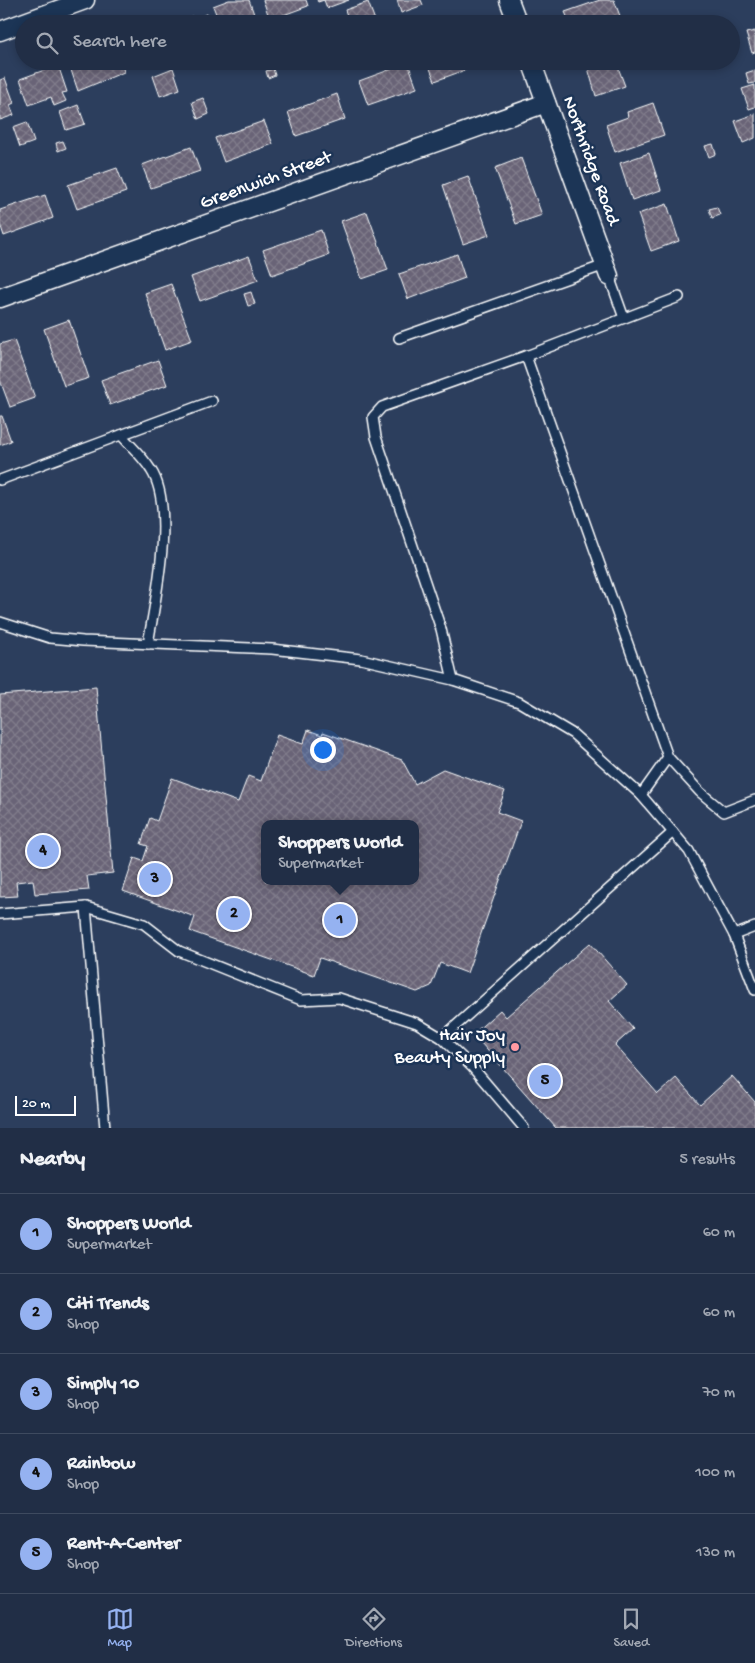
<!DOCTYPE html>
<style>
:root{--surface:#212e46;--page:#2d3a51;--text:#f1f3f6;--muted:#a2a8b3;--line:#3e4a5f;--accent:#95b2f1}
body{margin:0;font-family:"Gochi Hand",sans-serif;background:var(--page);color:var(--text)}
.scale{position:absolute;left:15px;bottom:12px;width:61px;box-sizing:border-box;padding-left:5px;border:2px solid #fff;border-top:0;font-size:14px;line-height:18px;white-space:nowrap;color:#fff;-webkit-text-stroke:4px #1d3557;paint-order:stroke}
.you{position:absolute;left:322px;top:749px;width:18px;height:18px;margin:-12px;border:4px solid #fff;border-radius:50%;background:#1a73e8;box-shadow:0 0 0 8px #1a73e833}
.badge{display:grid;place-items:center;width:32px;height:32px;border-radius:50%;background:var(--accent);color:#111;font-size:16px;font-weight:700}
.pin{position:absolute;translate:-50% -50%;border:2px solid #fff;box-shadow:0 1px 5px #0006}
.popup{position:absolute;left:261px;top:820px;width:158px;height:65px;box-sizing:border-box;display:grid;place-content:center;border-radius:10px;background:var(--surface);filter:drop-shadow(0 1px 4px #0005);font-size:16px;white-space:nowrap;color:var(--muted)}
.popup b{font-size:19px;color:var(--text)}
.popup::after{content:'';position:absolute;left:50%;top:100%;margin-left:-10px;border:10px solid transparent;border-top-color:var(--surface)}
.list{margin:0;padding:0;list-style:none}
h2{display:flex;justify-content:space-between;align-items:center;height:65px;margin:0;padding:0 20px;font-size:21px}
h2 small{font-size:16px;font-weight:400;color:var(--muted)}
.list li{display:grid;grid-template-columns:32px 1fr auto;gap:15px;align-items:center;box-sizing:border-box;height:80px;padding:0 20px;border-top:1px solid var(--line)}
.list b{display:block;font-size:19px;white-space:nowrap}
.list p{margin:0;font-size:16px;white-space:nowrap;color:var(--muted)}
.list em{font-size:16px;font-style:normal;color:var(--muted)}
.icon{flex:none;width:28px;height:28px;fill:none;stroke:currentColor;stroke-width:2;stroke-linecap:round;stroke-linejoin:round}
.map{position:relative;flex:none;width:755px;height:1128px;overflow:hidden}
.search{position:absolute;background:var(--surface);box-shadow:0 2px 8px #0003;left:15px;right:15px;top:15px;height:55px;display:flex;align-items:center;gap:12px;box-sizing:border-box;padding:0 18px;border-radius:28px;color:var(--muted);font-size:19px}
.sheet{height:465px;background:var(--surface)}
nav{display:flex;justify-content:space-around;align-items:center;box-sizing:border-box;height:70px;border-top:1px solid var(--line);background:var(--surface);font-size:14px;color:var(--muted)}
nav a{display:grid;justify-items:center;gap:2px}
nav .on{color:var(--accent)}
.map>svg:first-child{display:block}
.building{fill:url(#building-cross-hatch);stroke:#fff;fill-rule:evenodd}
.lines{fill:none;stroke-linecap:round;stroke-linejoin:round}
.service-casing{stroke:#fff;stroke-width:12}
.minor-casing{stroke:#fff;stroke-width:21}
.service{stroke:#1d3557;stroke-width:9}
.minor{stroke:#1d3557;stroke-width:18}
.poi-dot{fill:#ff9aa2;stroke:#1d3557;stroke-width:2}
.labels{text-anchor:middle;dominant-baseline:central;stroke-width:5;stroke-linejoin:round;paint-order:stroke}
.street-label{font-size:19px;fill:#fff;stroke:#1d3557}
.poi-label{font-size:19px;fill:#fff;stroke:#1d3557;text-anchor:end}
</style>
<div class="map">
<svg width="755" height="1128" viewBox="0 0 755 1128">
<defs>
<pattern id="building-cross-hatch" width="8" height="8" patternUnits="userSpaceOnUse" patternTransform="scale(1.25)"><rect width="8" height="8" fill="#696477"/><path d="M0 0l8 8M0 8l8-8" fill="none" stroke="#807b8b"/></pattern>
</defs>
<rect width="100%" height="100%" fill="#2c3e5d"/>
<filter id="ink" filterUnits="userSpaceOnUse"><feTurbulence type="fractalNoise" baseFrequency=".02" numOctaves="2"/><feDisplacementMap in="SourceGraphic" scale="10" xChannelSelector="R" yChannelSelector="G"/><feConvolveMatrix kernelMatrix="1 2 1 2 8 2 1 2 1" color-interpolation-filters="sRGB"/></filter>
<g filter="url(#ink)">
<g class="building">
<path d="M229,0H249L255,17L237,24H220L213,6Z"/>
<path d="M263,0H306L308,6L270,20Z"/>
<path d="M317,0H349L327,8L324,0L318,2Z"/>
<path d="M397,0H421L423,5L401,13Z"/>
<path d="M600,0H614L623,24H563L569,21L565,12Z"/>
<path d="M368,2L376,23L350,24L345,10Z"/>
<path d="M207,14L211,24H171L192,16L193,19Z"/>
<path d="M755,31V52L752,53L746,33Z"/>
<path d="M68,61H121L124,72L78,91Z"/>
<path d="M243,61H268L245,68Z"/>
<path d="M427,61H484V63L435,81Z"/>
<path d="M586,61H619L616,62L625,86L596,96Z"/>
<path d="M408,63L417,88L368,105L359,81Z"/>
<path d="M58,65L67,92L62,93L66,101L54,106L51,97L29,105L20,79Z"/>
<path d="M173,68L180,89L160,96L153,76Z"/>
<path d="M273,69L275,75L268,78L266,71Z"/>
<path d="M755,70V83L749,84L746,73Z"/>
<path d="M5,78L14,103L10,105L14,115L0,120V80Z"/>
<path d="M755,85V107L749,109L742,89Z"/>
<path d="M337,94L345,119L296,136L288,112Z"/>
<path d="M203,98L209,114L198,119L192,102Z"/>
<path d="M653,103L664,135L615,152L606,125L628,117L627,112Z"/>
<path d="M78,105L85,124L66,130L60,112Z"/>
<path d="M755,114V138L743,143L735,121Z"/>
<path d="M264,121L273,144L224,162L215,138Z"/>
<path d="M27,122L34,142L20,147L13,127Z"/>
<path d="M63,141L66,148L58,151L56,143Z"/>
<path d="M713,144L716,154L709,157L705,146Z"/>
<path d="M191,147L200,171L151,188L142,165Z"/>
<path d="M649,153L661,190L632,200L620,163Z"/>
<path d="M521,158L542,215L516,224L495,168Z"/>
<path d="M117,168L126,192L77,209L68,185Z"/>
<path d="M468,176L489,235L463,244L443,185Z"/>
<path d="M45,195L53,218L4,236L0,224V210Z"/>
<path d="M667,204L679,241L651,251L638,214Z"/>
<path d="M717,207L720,215L712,218L709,209Z"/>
<path d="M367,212L388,270L362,279L341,221Z"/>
<path d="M321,230L329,255L272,275L263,250Z"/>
<path d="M457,254L465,278L408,299L399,274Z"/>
<path d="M249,256L258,280L200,301L191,277Z"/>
<path d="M171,284L192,340L165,350L145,293Z"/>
<path d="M251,292L255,304L248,306L244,294Z"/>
<path d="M69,320L89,378L64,386L44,329Z"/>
<path d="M14,340L35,398L10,407L0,380V344Z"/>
<path d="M158,360L167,385L110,405L101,380Z"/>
<path d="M0,416H2L11,441L0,445Z"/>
<path d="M96,687L113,873L87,876L89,890L35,894L33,880L16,882L18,896L0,897V695Z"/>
<path d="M308,730L322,735L323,732L402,760L415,784L443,769L505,791L497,812L521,821L467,973L440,963L431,986L417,992L320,958L314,975L190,931L195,917L123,891L134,858L143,861L148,846L141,844L150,818L157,821L172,778L238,802L248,776L261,781L277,735L303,744ZM265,824H415V881H265Z"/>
<path d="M590,943L627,985L609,1001L633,1029L615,1045L658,1094L676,1078L700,1105L732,1076L755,1102V1128H556L473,1034L500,1010L506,1017Z"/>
</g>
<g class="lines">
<g class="service-casing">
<g id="service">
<path d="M609,276L624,318"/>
<path d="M399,338L605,265"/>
<path d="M121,435C131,446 143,457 151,470C176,508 155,601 148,644"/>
<path d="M0,480L212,401"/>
<path d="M0,622L50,638L83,641L272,649L361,659L453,680L519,702L573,734L641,795L689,851L734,935L755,990"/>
<path d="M453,680L441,629L376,437L373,417L382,407L528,355"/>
<path d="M668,757L700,792L724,812L755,800"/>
<path d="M641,795L668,757L526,356L679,297"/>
<path d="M86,907L105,1128"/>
<path d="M0,914L86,907L144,924L179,951L301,1000L339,998L417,1023L442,1038L473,1068L524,1128"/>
<path d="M734,935L755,927"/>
<path d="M442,1038L673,832"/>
</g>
</g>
<g class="minor-casing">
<g id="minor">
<path d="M509,0L518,24"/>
<path d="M0,31L85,0"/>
<path d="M531,61L609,276"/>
<path d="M0,298L546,103"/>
</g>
</g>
<use href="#service" class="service"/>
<use href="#minor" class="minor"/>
</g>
</g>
<circle class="poi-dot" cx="515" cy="1047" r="5"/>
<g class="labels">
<g class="street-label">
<text transform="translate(590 161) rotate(70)">Northridge Road</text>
<text transform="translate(266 181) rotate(-20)">Greenwich Street</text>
</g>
<g class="poi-label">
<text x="505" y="1036">Hair Joy<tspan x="505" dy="22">Beauty Supply</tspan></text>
</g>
</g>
</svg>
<div class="scale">20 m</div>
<div class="you"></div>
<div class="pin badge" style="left:340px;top:920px">1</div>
<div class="popup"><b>Shoppers World</b>Supermarket</div>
<div class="pin badge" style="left:234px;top:914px">2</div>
<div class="pin badge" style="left:155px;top:879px">3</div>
<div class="pin badge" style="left:43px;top:851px">4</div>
<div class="pin badge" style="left:545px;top:1081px">5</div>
<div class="search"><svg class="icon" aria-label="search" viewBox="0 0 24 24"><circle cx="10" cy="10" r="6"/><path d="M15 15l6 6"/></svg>Search here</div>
</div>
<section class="sheet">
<h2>Nearby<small>5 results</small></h2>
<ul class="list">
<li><span class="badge">1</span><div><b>Shoppers World</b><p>Supermarket</p></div><em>60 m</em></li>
<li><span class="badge">2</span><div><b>Citi Trends</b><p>Shop</p></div><em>60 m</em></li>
<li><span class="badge">3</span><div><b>Simply 10</b><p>Shop</p></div><em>70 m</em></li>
<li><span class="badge">4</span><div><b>Rainbow</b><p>Shop</p></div><em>100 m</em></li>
<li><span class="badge">5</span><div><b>Rent-A-Center</b><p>Shop</p></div><em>130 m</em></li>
</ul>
</section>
<nav>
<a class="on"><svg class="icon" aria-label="map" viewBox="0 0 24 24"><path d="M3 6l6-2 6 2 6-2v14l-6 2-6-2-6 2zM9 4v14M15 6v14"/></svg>Map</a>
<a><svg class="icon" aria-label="directions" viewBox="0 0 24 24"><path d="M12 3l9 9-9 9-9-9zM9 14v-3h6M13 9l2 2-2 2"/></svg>Directions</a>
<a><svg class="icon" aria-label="saved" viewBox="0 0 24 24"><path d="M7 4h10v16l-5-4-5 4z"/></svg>Saved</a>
</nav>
